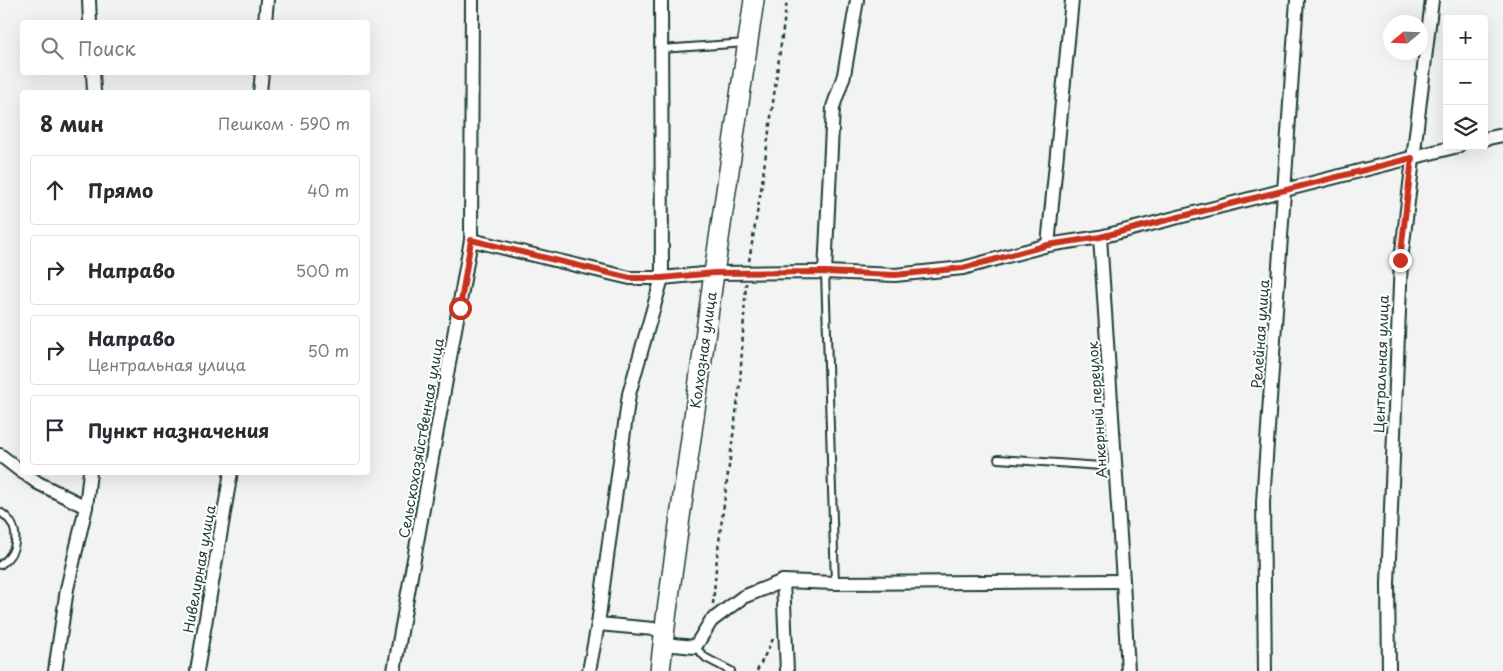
<!DOCTYPE html>
<html lang="ru">
<meta charset="utf-8">
<style>
:root{--surface:#fff;--page:#f2f2f3;--text:#2b2b33;--muted:#7c7c81;--line:#e1e1e2}
body{margin:0;font-family:"Playpen Sans",sans-serif;background:var(--page);color:var(--text)}
.controls{position:absolute;right:15px;top:15px;display:grid;overflow:hidden;border-radius:5px;box-shadow:0 5px 20px #0002}
.controls button{width:45px;height:45px;display:grid;place-items:center;padding:0;border:0;border-bottom:1px solid var(--line);background:var(--surface);color:var(--text);font:25px sans-serif}
.compass{position:absolute;left:1383px;top:15px;width:45px;height:45px;border-radius:50%;background:var(--surface);box-shadow:0 5px 20px #0002;rotate:251deg}
.stop{position:absolute;width:15px;height:15px;margin:-11px;border:4px solid #c8321e;border-radius:50%;background:#fff}
.stop.end{background:#c8321e;border-color:#fff;box-shadow:0 1px 5px #0008}
.list{margin:0;padding:0;list-style:none}
h2{display:flex;justify-content:space-between;align-items:center;height:65px;margin:0;padding:0 20px;font-size:21px}
h2 small{font-size:16px;font-weight:400;color:var(--muted)}
.list li{display:grid;grid-template-columns:32px 1fr auto;gap:15px;align-items:center;box-sizing:border-box;height:70px;margin:0 10px 10px;padding:0 10px;border:1px solid var(--line);border-radius:5px}
.list b{display:block;font-size:19px;white-space:nowrap}
.list p{margin:0;font-size:16px;white-space:nowrap;color:var(--muted)}
.list em{font-size:16px;font-style:normal;color:var(--muted)}
.icon{flex:none;width:28px;height:28px;fill:none;stroke:currentColor;stroke-width:2;stroke-linecap:round;stroke-linejoin:round}
.map{position:relative;flex:none;width:1503px;height:671px;overflow:hidden}
.search{position:absolute;background:var(--surface);box-shadow:0 5px 20px #0002;left:20px;top:20px;width:350px;height:55px;display:flex;align-items:center;gap:12px;box-sizing:border-box;padding:0 18px;border-radius:5px;color:var(--muted);font-size:19px}
.panel{position:absolute;background:var(--surface);box-shadow:0 5px 20px #0002;left:20px;top:90px;width:350px;height:385px;border-radius:5px}
.map>svg:first-child{display:block}
.lines{fill:none;stroke-linecap:round;stroke-linejoin:round}
.lane-casing{stroke:#1f3d34;stroke-width:10}
.street-casing{stroke:#1f3d34;stroke-width:16}
.secondary-casing{stroke:#1f3d34;stroke-width:22}
.path{stroke:#1f3d34;stroke-width:2.5;stroke-dasharray:4 4;stroke-linecap:butt}
.lane{stroke:#fff;stroke-width:6}
.street{stroke:#fff;stroke-width:12}
.secondary{stroke:#fff;stroke-width:19}
.route{stroke:#c8321e;stroke-width:6}
.labels{text-anchor:middle;dominant-baseline:central;stroke-width:4;stroke-linejoin:round;paint-order:stroke}
.street-label{font-size:14px;fill:#1f3d34;stroke:#fff}
</style>
<div class="map">
<svg width="1503" height="671" viewBox="0 0 1503 671">
<rect width="100%" height="100%" fill="#f2f3f3"/>
<filter id="ink" filterUnits="userSpaceOnUse"><feTurbulence type="fractalNoise" baseFrequency=".02" numOctaves="2"/><feDisplacementMap in="SourceGraphic" scale="10" xChannelSelector="R" yChannelSelector="G"/><feConvolveMatrix kernelMatrix="1 2 1 2 8 2 1 2 1" color-interpolation-filters="sRGB"/></filter>
<g filter="url(#ink)">
<g class="lines">
<g class="lane-casing">
<g id="lane">
<path d="M661,49L746,43"/>
<path d="M825,272L835,583"/>
<path d="M998,459L1116,467"/>
<path d="M0,512C21,525 20,552 0,565"/>
<path d="M695,647L706,658L731,671"/>
</g>
</g>
<g class="street-casing">
<g id="street">
<path d="M89,0L90,22"/>
<path d="M265,22L267,0"/>
<path d="M93,72L94,92"/>
<path d="M260,92L262,72"/>
<path d="M1484,139L1503,135"/>
<path d="M1100,237L1123,581L1128,671"/>
<path d="M471,240L630,278H662L714,273L825,272L895,275L963,268L1048,245L1100,237L1458,146"/>
<path d="M1048,245L1072,0"/>
<path d="M825,272L833,107L844,75L857,0"/>
<path d="M0,455L22,472"/>
<path d="M23,472L38,483L86,507"/>
<path d="M598,624L665,630"/>
<path d="M663,644L695,647L711,621L743,597L783,581"/>
<path d="M55,671L67,589L86,507L90,472"/>
<path d="M197,671L231,472"/>
<path d="M394,671L471,240L472,0"/>
<path d="M589,671L598,624L629,394L662,278L661,0"/>
<path d="M787,671L783,581L835,583L1123,581"/>
<path d="M1265,671L1263,502L1297,0"/>
<path d="M1389,671L1388,583L1401,260L1432,0"/>
</g>
</g>
<g class="secondary-casing">
<path id="secondary" d="M660,671L666,618L714,273L754,0"/>
</g>
<g class="path">
<path d="M749,261L761,190L787,0"/>
<path d="M713,604L717,557L740,383L746,283"/>
<path d="M757,671L773,639"/>
</g>
<use href="#lane" class="lane"/>
<use href="#street" class="street"/>
<use href="#secondary" class="secondary"/>
</g>
</g>
<g class="lines" filter="url(#ink)">
<path class="route" d="M460,308L471,240L630,278H662L714,273L825,272L895,275L963,268L1048,245L1100,237L1412,158L1400,260"/>
</g>
<g class="labels">
<g class="street-label">
<text transform="translate(1260 334) rotate(-86)">Релейная улица</text>
<text transform="translate(703 350) rotate(-82)">Колхозная улица</text>
<text transform="translate(1381 364) rotate(-88)">Центральная улица</text>
<text transform="translate(1097 410) rotate(-94)">Анкерный переулок</text>
<text transform="translate(421 438) rotate(-80)">Сельскохозяйственная улица</text>
<text transform="translate(199 569) rotate(-80)">Нивелирная улица</text>
</g>
</g>
</svg>
<div class="controls">
<button>+</button>
<button>−</button>
<button><svg class="icon" aria-label="layers" viewBox="0 0 24 24"><path d="M12 4l9 5-9 5-9-5zM3 14l9 5 9-5"/></svg></button>
</div>
<svg class="compass" viewBox="-18 -18 36 36"><path d="M0-13l5 13h-10z" fill="#e53935"/><path d="M0 13l5-13h-10z" fill="#7c7c81"/></svg>
<div class="stop" style="left:460px;top:308px"></div>
<div class="stop end" style="left:1400px;top:260px"></div>
<div class="search"><svg class="icon" aria-label="search" viewBox="0 0 24 24"><circle cx="10" cy="10" r="6"/><path d="M15 15l6 6"/></svg>Поиск</div>
<section class="panel">
<h2>8 мин<small>Пешком · 590 m</small></h2>
<ul class="list">
<li><svg class="icon" aria-label="ahead" viewBox="0 0 24 24"><path d="M12 20V5M6 11l6-6 6 6"/></svg><div><b>Прямо</b></div><em>40 m</em></li>
<li><svg class="icon" aria-label="right" viewBox="0 0 24 24"><path d="M7 20v-9h11M14 6l5 5-5 5"/></svg><div><b>Направо</b></div><em>500 m</em></li>
<li><svg class="icon" aria-label="right" viewBox="0 0 24 24"><path d="M7 20v-9h11M14 6l5 5-5 5"/></svg><div><b>Направо</b><p>Центральная улица</p></div><em>50 m</em></li>
<li><svg class="icon" aria-label="arrive" viewBox="0 0 24 24"><path d="M6 21V4h12l-3 4 3 4H6"/></svg><div><b>Пункт назначения</b></div></li>
</ul>
</section>
</div>
